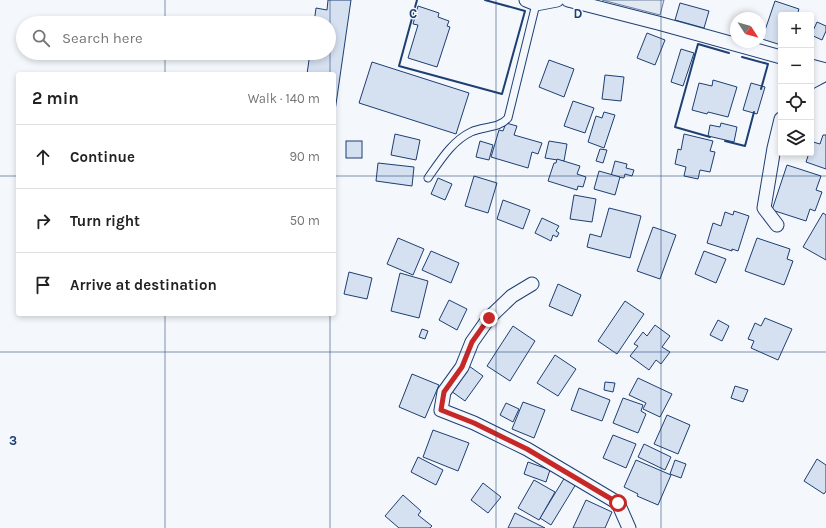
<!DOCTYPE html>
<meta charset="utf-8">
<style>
:root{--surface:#fff;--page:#f6f6f6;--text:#222;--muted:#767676;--line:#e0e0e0}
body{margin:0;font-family:Karla,sans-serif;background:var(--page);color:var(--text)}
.controls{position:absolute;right:12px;top:12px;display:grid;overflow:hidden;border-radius:4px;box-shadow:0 2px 6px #0003}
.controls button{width:36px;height:36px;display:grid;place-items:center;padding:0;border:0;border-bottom:1px solid var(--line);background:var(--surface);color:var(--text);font:20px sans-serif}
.compass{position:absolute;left:730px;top:12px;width:36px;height:36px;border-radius:50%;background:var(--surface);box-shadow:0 2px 6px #0003;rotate:126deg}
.stop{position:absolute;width:12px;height:12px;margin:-9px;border:3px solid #c62828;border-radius:50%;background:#fff}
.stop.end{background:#c62828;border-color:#fff;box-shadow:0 1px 4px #0008}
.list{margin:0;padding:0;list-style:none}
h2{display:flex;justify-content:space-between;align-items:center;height:52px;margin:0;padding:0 16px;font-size:17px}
h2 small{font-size:13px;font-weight:400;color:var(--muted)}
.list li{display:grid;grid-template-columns:26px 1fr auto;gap:12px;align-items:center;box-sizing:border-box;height:64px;padding:0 16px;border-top:1px solid var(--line)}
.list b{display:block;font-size:15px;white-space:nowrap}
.list em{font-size:13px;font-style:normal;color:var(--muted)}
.icon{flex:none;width:22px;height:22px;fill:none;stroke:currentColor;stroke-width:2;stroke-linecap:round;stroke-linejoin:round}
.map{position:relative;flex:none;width:826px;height:528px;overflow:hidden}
.search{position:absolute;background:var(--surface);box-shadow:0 2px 6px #0003;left:16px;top:16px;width:320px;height:44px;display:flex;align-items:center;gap:10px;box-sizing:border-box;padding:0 14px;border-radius:22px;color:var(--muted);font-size:15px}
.panel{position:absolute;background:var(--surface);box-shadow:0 2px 6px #0003;left:16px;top:72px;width:320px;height:244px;border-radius:4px}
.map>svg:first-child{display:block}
.green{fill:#e3e9f0;stroke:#687fa3}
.building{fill:#d5e0f0;stroke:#1d3f73}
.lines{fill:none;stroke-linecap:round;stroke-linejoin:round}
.lane-casing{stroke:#1d3f73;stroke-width:9}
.street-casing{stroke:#1d3f73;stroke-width:15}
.lane{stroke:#f4f7fb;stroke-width:7}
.street{stroke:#f4f7fb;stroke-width:13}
.wall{stroke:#1d3f73;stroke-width:2}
.route{stroke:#c62828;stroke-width:5}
.grid{fill:none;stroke:#1d3f73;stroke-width:1;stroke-opacity:0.55}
.grid-label{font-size:13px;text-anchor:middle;font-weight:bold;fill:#1d3f73;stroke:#f4f7fb;stroke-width:3;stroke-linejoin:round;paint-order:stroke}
</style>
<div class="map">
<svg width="826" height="528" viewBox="0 0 826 528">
<rect width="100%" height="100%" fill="#f4f7fb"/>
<path class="green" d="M602,0H664L660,15Z"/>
<g class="building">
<path d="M328,0H351L334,118V74H307L310,53H329V23H314L316,8L327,10Z"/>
<path d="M775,1L799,9L797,15H781V45L762,39Z"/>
<path d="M680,3L709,11L704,28L675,20Z"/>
<path d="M418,6L439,13L438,17L449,21L447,26L450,27L437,67L408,58L418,25L413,24Z"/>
<path d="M817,22L826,26V31L822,40L811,35Z"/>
<path d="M647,33L665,40L655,65L637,58Z"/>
<path d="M681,49L694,53L683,86L671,82Z"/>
<path d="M549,60L574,69L564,97L539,87Z"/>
<path d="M372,62L469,93L456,134L359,103Z"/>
<path d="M605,75L624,77L621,101L602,99Z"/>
<path d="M713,80L737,87L728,117L708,112L707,114L692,110L699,83L712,86Z"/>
<path d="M751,83L765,87L757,114L743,110Z"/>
<path d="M573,101L594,108L585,133L564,126Z"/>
<path d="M604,112L615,115L604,148L588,142L596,116L602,118Z"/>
<path d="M506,123L517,126L514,135L542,143L538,154L532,152L528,168L491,157L499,130L503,131Z"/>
<path d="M721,123L737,127L734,142L708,136L710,125L720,127Z"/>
<path d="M395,134L420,140L416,160L391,155Z"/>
<path d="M684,134L713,141L710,151L715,152L710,172L700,170L698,179L684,176L686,167L675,164L678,149L681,150Z"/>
<path d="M823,135H826V169L806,162L809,153H811L813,142L820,144Z"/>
<rect x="346" y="141" width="16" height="17"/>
<path d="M480,141L493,145L489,160L476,157Z"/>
<path d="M549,141L567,144L564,161L545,158Z"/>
<path d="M600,149L607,150L603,163L596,161Z"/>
<path d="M557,159L580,166L577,174L586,177L583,187L578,186L577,190L548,181L554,163H556Z"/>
<path d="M615,161L627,164L626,168L634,170L632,176L625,174L624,178L611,176Z"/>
<path d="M378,163L414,167L412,186L376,181Z"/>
<path d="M787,165L821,176L816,190L822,192L815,211L810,209L806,221L772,210Z"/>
<path d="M599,171L620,177L615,195L594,189Z"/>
<path d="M474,176L497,183L488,213L465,206Z"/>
<path d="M438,178L452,184L445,200L431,194Z"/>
<path d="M574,195L596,199L592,222L570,219Z"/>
<path d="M503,200L530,210L523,229L497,219Z"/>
<path d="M609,208L641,216L630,258L587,247L590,234L601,237Z"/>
<path d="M734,211L749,216L738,251L732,249V251L707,243L713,223L721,226L725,212L733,215Z"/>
<path d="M823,213L826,215V260L803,247Z"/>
<path d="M542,218L559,226L556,231L559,233L557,237L553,235L551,241L535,233Z"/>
<path d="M653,227L676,235L660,279L637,271Z"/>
<path d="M398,238L424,249L413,275L387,264Z"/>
<path d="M757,238L790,249L787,259L793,261L784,285L745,271Z"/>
<path d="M431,251L459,263L451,283L422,270Z"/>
<path d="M704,251L726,259L716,283L695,274Z"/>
<path d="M349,272L372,278L367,299L344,294Z"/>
<path d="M400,273L428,281L419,318L391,311Z"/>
<path d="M558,284L581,295L572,316L549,306Z"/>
<path d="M449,300L467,309L457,330L439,320Z"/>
<path d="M625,301L644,314L617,354L598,341Z"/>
<path d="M765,318L792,329L778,360L751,348L754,341L748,339L755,323L761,326Z"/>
<path d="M718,320L729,326L722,341L710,335Z"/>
<path d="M655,325L670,336L662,347L670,352L661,364L656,360L649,370L630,356L638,346L634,344L643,332L647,336Z"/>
<path d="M513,326L535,341L510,381L487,366Z"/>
<path d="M422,329L428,331L425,339L419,337Z"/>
<path d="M555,355L576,369L558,396L537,383Z"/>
<path d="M469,366L483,376L465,401L451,391Z"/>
<path d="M412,374L439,385L425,418L399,407Z"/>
<path d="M638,378L672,394L660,417L643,409L646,403L629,395Z"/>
<path d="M605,382L615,383L613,392L604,390Z"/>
<path d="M735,386L748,390L743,402L731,398Z"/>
<path d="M579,388L610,400L602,421L571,410Z"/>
<path d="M623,398L643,405L641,411L646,414L638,433L613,423Z"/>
<path d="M523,402L545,410L534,438L512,429Z"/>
<path d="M506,403L519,409L513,422L500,415Z"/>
<path d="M667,415L690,425L678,454L654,444Z"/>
<path d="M433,430L469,443L458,471L423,457Z"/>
<path d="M613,435L636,444L626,468L603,458Z"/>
<path d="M644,444L671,457L665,470L638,457Z"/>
<path d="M418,457L443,470L436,485L411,472Z"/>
<path d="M817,459L826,465V491L824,494L804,481Z"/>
<path d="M636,460L671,475L658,505L637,496L638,494L624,487Z"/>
<path d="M675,460L686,464L681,478L670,474Z"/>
<path d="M528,462L550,470L546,482L524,474Z"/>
<path d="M565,477L576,484L551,525L540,518Z"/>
<path d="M534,480L555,492L539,520L518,508Z"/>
<path d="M483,483L501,497L488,513L471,500Z"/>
<path d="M403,495L421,511L418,515L432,526L430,528H399L385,516Z"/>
<path d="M586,500L612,512L605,528H573Z"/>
<path d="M515,513L545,528H508Z"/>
</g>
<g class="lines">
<g class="lane-casing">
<path id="lane" d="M428,178C440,161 452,141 471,132C483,126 499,129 508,118L536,4"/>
</g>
<g class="street-casing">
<g id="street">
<path d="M526,0L536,4L557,0"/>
<path d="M568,0L658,23L781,57"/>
<path d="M811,66L826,70"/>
<path d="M811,82L826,74"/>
<path d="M777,225L764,208L774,148L781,119"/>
<path d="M532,284L512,296L489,318L472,342L462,367L444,392L441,410L474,423L527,449L618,503L629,528"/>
</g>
</g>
<use href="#lane" class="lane"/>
<use href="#street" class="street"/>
<g class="wall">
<path d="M417,0L399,66L502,94L525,11L485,0"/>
<path d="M742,57L768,64L761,89"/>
<path d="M710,137L675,127L698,44L729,53"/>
<path d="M725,141L745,146L754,112"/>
</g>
</g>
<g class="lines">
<path class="route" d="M489,318L472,342L462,367L444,392L441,410L474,423L527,449L618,503"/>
</g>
<path class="grid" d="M165,0V23M330,0V74M496,0V528M661,0V528M165,53V74M0,176H18M334,176H826M165,314V528M330,314V528M0,352H826"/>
<g class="grid-label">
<text x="413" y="18">C</text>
<text x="578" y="18">D</text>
<text x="13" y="445">3</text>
</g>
</svg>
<div class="controls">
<button>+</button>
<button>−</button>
<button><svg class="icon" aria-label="locate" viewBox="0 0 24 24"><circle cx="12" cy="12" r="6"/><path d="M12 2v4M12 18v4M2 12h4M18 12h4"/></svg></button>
<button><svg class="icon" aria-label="layers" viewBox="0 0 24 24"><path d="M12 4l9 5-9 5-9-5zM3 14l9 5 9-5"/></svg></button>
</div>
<svg class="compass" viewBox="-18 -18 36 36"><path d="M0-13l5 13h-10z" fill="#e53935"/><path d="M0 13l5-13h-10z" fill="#767676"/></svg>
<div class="stop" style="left:618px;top:503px"></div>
<div class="stop end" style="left:489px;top:318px"></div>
<div class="search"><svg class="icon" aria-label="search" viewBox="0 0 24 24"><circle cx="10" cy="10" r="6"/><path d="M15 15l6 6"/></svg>Search here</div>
<section class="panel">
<h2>2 min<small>Walk · 140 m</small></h2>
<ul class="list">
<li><svg class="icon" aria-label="ahead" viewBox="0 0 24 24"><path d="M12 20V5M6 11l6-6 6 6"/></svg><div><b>Continue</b></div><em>90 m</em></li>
<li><svg class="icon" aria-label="right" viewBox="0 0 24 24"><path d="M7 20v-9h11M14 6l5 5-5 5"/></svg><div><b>Turn right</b></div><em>50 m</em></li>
<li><svg class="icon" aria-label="arrive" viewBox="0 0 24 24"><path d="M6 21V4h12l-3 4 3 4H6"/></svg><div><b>Arrive at destination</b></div></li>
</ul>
</section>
</div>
